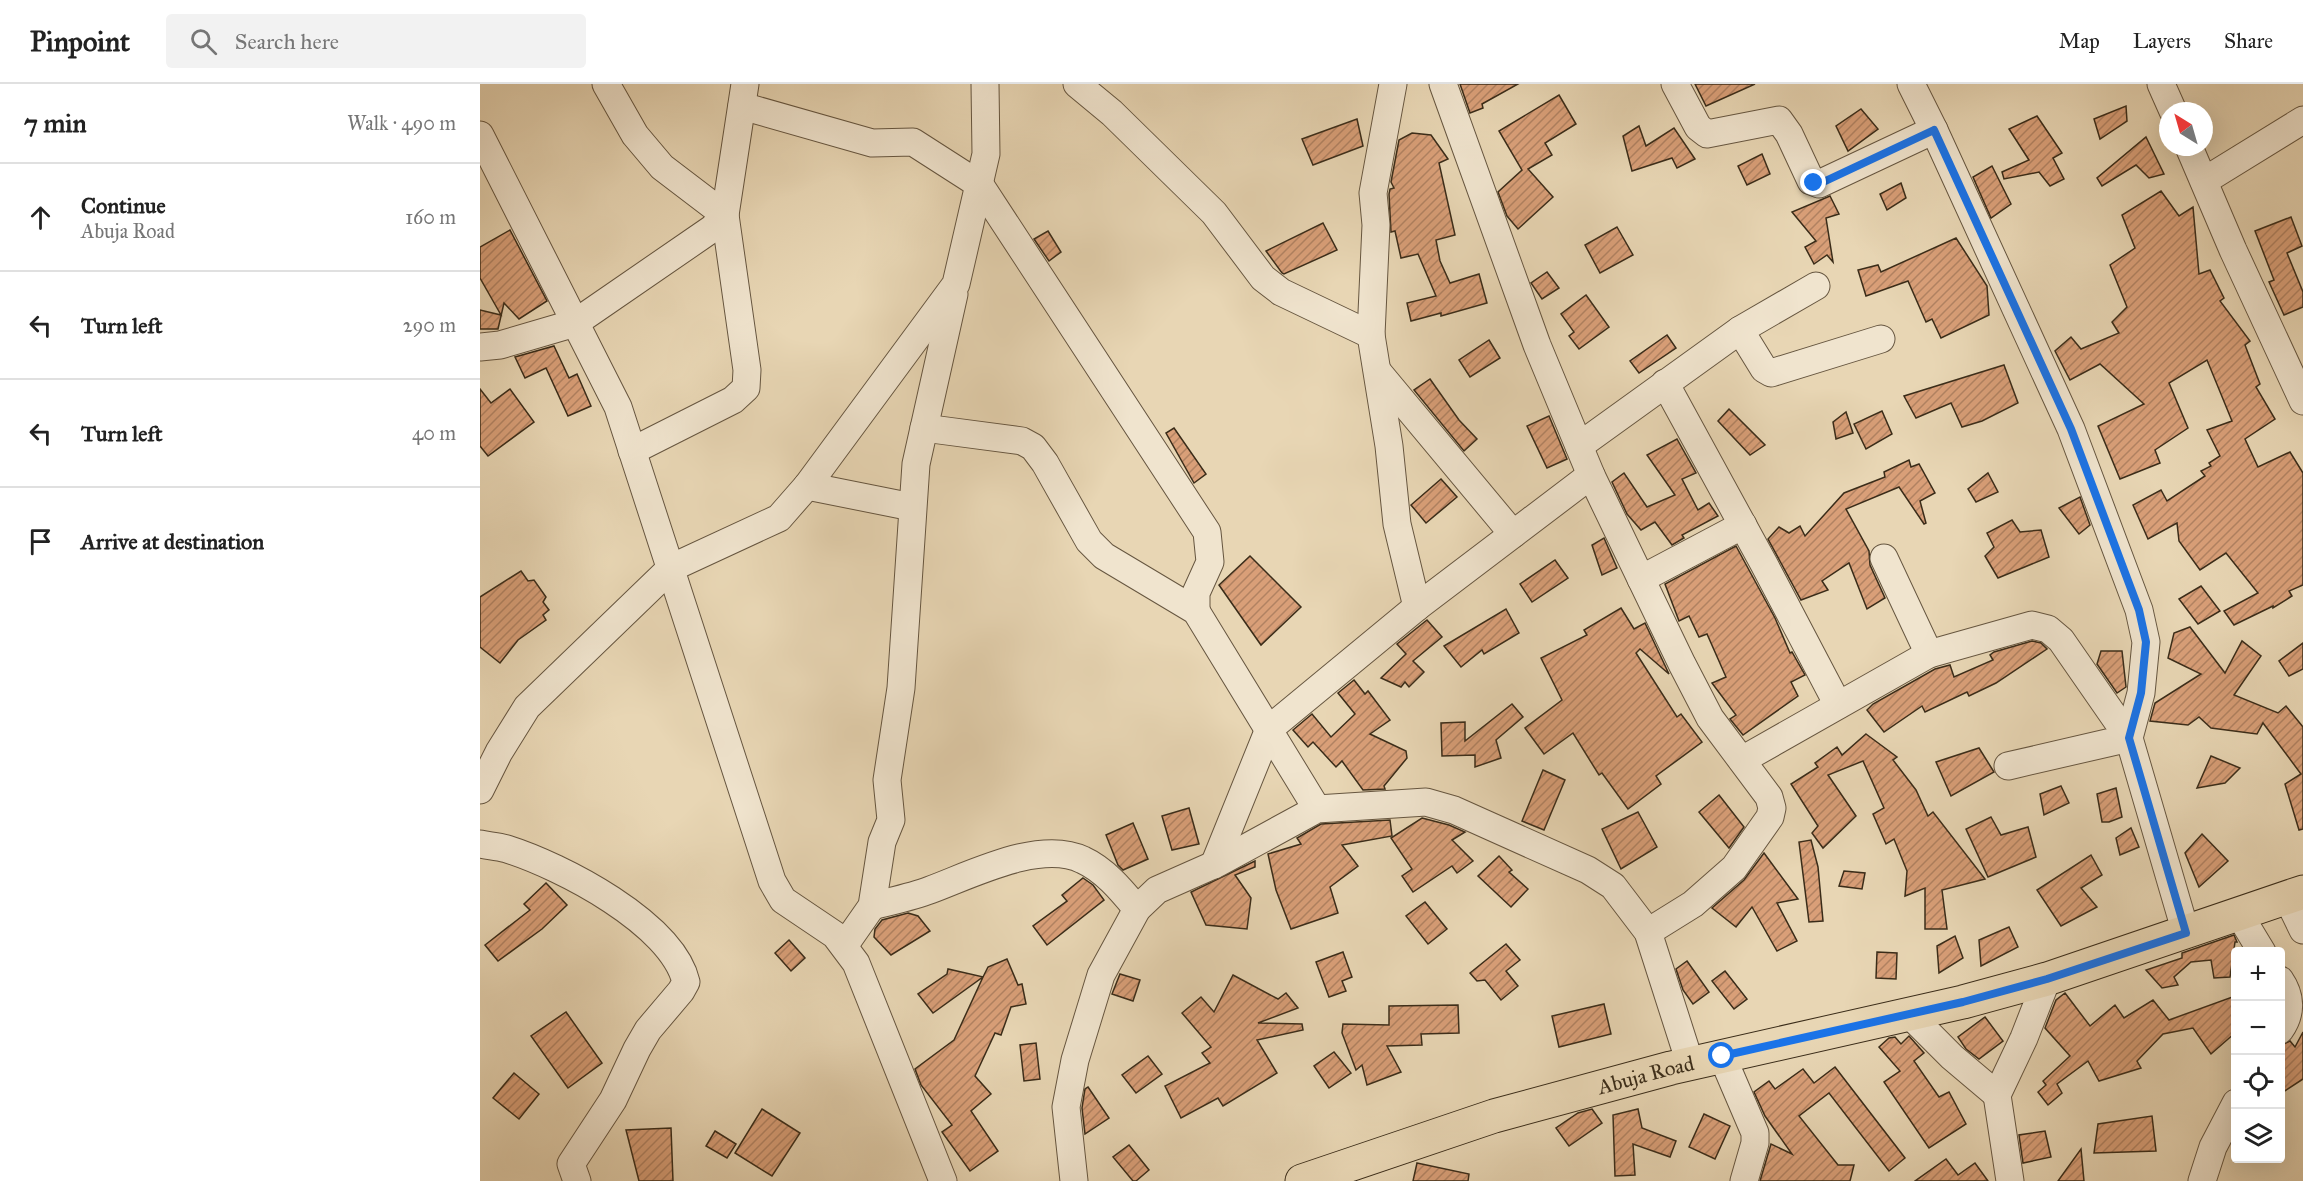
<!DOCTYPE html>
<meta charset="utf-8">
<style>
:root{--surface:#fff;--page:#f2f2f2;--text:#222;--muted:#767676;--line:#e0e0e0}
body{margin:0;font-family:"IM FELL Great Primer",serif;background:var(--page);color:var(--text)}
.controls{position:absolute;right:18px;bottom:18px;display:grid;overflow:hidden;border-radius:6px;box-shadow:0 6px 24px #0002}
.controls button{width:54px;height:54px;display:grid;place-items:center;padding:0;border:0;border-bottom:2px solid var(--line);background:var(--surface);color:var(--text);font:30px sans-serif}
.compass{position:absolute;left:1679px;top:18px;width:54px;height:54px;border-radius:50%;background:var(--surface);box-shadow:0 6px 24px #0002;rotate:323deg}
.stop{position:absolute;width:18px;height:18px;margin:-14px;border:4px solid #1a73e8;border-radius:50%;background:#fff}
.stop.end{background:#1a73e8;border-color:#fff;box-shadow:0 2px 6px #0008}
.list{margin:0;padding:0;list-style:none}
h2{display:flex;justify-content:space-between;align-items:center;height:78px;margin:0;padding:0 24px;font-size:26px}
h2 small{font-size:20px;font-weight:400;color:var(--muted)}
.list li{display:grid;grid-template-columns:39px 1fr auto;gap:18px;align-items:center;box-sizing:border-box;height:108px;padding:0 24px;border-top:2px solid var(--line)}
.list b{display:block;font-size:22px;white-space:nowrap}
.list p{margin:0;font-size:20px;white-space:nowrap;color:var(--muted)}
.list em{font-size:20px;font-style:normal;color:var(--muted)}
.icon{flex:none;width:33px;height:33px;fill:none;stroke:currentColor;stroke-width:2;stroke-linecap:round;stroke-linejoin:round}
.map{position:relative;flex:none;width:1823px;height:1097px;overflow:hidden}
header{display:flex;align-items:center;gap:36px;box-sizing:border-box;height:84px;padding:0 30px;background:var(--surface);border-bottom:2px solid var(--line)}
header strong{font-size:28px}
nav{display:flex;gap:33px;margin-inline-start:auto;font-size:21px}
.search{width:420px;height:54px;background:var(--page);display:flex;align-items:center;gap:15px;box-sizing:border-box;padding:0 21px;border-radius:6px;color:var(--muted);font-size:22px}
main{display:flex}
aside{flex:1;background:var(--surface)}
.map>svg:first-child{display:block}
.building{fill:url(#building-hatch);stroke:#3a2c19;stroke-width:1.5}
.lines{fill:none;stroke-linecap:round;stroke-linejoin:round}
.minor-casing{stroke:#665640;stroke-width:29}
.major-casing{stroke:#3a2c19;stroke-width:35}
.minor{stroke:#f0e4ce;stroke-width:27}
.major{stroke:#e8d6b4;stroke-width:33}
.route{stroke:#1a73e8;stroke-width:8}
.labels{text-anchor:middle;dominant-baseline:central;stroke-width:6;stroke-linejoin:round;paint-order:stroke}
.street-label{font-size:21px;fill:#3a2c19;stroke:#f0e4ce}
</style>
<header>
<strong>Pinpoint</strong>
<div class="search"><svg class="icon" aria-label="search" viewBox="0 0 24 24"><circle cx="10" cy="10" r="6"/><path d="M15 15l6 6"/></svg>Search here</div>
<nav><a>Map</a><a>Layers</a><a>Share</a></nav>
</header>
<main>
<aside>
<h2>7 min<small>Walk · 490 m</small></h2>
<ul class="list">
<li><svg class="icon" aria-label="ahead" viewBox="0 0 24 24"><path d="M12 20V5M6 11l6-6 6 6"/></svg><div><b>Continue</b><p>Abuja Road</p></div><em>160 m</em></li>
<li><svg class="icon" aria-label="left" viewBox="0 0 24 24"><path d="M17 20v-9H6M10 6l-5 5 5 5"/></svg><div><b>Turn left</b></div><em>290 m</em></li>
<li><svg class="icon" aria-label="left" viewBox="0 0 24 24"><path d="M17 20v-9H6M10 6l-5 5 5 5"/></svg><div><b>Turn left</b></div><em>40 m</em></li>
<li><svg class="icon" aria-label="arrive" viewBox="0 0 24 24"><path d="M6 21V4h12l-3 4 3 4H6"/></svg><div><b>Arrive at destination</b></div></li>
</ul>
</aside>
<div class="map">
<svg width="1823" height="1097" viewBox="0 0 1823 1097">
<defs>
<pattern id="building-hatch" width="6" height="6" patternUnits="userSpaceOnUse" patternTransform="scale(1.5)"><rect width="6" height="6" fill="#d99f78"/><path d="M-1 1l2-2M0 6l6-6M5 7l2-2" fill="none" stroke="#b18262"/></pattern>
</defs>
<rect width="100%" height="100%" fill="#e8d6b4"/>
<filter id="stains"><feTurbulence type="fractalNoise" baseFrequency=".00333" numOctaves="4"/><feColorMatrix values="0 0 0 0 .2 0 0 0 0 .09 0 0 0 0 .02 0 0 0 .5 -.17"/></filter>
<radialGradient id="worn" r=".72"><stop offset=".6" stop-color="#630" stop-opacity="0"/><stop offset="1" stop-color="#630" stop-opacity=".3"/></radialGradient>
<g class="building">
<path d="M980,0H1038L1002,20L1003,24L990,29Z"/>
<path d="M1215,0H1275L1226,22Z"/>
<path d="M1079,11L1096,40L1065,59L1072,71L1048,85L1073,113L1038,145L1027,132L1018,108L1042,86L1019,47Z"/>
<path d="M1646,22L1647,37L1620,55L1614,35Z"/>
<path d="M1381,25L1398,45L1368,67L1356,42Z"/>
<path d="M1557,32L1582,69L1573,74L1584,95L1570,102L1559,88L1524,95L1522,88L1549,76L1529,45Z"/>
<path d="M877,35L883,62L833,81L822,55Z"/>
<path d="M1159,42L1166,62L1194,44L1215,75L1197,84L1192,74L1152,87L1143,52Z"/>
<path d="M932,49L951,51L968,75L959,79L975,151L956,156L960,177L970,199L999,190L1007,219L961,232V229L931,237L927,219L956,212L938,170L921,174L915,147L911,148L909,110L910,105L914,104L911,98L919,56Z"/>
<path d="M1666,53L1684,90L1669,94L1656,81L1622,102L1617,94Z"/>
<path d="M1282,70L1290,90L1267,101L1258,82Z"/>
<path d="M1512,82L1531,120L1511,134L1493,93Z"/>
<path d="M1421,99L1426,114L1407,126L1400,110Z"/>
<path d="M1681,107L1699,132L1713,123L1719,190L1730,186L1744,214L1740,217L1770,257L1765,261L1780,300L1776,303L1795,335L1765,355L1778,383L1810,368L1823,389V501L1809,507L1812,512L1793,524V522L1754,541L1744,527L1778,509L1746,469L1720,486L1699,457L1697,439L1668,455L1653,421L1681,406L1687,417L1725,392L1721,387L1731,382L1729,379L1740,372L1727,346L1752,337L1727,276L1689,299L1708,344L1675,366L1680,379L1640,395L1618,342L1664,320L1620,280L1590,296L1575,267L1591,253L1601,265L1639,249L1632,238L1647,223L1630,181L1655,164L1642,131Z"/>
<path d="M1350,112L1359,130L1346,134L1353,178L1347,171L1334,180L1325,163L1336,157L1312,128Z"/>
<path d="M1811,133L1822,162L1807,169L1823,208V223L1804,231L1789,198L1794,196L1775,147Z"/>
<path d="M843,139L857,166L804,190L802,189L786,167Z"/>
<path d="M1137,143L1153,171L1120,189L1105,161Z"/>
<path d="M30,146L67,217L39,235L24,219L18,245H0V226L21,231L0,194V163Z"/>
<path d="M568,147L581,168L569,177L554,155Z"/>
<path d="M1476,154L1507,202L1509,231L1461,254L1452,235L1446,238L1428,197L1386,212L1378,186L1398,181L1401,188Z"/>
<path d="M1067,188L1079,204L1062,215L1051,199Z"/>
<path d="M1106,211L1129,243L1099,265L1089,252L1094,248L1081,230Z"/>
<path d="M1187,251L1196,264L1159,289L1150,277Z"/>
<path d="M1009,256L1020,274L990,293L979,276Z"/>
<path d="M74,262L89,294L97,290L111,322L88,332L66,284L45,294L35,273Z"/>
<path d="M1524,281L1538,319L1502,337L1482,343L1471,319L1436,334L1424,312Z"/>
<path d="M950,295L979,336L997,355L984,367L934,306Z"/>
<path d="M0,305L11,319L30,305L54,338L8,372L0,362Z"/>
<path d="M1249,325L1285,361L1270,371L1238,337Z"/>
<path d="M1402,327L1412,350L1386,365L1374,340Z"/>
<path d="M1366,328L1373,349L1356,355L1353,338Z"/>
<path d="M1069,332L1087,375L1067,384L1047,342Z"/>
<path d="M694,344L726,390L714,399L686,349Z"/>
<path d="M1197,355L1216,389L1202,395L1218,426L1229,419L1238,432L1202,451L1204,454L1192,461L1175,438L1161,446L1147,430L1132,398L1144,389L1167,423L1195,411L1167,371Z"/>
<path d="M1429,376L1431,383L1439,380L1455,409L1440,417L1446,439L1444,440L1419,403L1366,425L1389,467L1390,481L1405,514L1387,525L1369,479L1342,497L1348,506L1321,516L1288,455L1299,443L1309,449L1320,442L1325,452L1364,409L1405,393L1404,388Z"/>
<path d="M1508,389L1518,408L1496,418L1488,405Z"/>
<path d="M961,395L977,413L946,439L931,421Z"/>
<path d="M1600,413L1610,441L1599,450L1579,424Z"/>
<path d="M1532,436L1540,448L1561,446L1569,473L1518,494L1505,472L1514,463L1507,449Z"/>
<path d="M1124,454L1137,484L1122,491L1112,461Z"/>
<path d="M1256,462L1295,534L1310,569L1312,568L1325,591L1311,598L1318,612L1263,651L1250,635L1256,631L1232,599L1246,593L1227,550L1219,553L1209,532L1199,537L1185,500Z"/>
<path d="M770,472L821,523L781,561L739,501Z"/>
<path d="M1075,476L1088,494L1052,518L1040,500Z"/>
<path d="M41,487L48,497L54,496L66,513L63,518L69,526L63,531L66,536L38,556L20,579L0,563V513Z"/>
<path d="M1721,502L1740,527L1718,540L1699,515Z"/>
<path d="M1141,524L1154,545L1165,539L1189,590L1160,565L1156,569L1197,633L1201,630L1222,658L1176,692L1181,700L1148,725L1122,689L1119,691L1093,649L1064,670L1045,644L1082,616L1061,574L1107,551L1104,546Z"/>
<path d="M1026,525L1039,549L1004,570L1002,566L981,583L964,562Z"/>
<path d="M947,536L962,553L933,577L944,588L929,603L925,598L921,603L901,594L926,570L917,560Z"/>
<path d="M1710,543L1745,589L1762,557L1781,572L1754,611L1798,629L1806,622L1823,643V745L1819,746L1805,700L1821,690L1783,639L1777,650L1731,644L1719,633L1708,641L1670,637L1675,619L1721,590L1688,574L1694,549Z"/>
<path d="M1552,557L1561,559L1567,565L1516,599L1489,612L1487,608L1445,628L1442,622L1404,648L1387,626L1393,620L1455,585L1470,581L1474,593L1513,576L1510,571L1514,568Z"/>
<path d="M1823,559V585L1809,592L1799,577Z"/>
<path d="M1621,567H1642L1646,603L1637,609L1617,580Z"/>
<path d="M874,596L885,610L888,607L910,636L890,650L926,667L927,674L904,702L905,705L883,706L862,677L856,683L833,658L828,663L813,646L832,630L851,653L875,630L858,609Z"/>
<path d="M1032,620L1043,633L1016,656L1021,674L995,683V671L962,672L961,639L985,638V657Z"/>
<path d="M1386,650L1417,673L1413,676L1436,706L1448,732L1453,728L1505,795L1462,806L1467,845H1445V804L1425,812L1427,787L1414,755L1406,760L1393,730L1404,724L1383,677L1348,691L1376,732L1343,764L1332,749L1338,742L1311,700L1338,683L1335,679L1357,663L1362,671Z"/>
<path d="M1499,664L1514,688L1471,712L1456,678Z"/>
<path d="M1731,672L1760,684L1745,699L1717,704Z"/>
<path d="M1063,686L1085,696L1064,746L1042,737Z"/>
<path d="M1581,702L1589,719L1564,731L1560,710Z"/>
<path d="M1636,704L1642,733L1629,738H1622L1617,710Z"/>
<path d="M1239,711L1264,743L1249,764L1219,728Z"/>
<path d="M709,724L719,760L692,766L682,732Z"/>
<path d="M1158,728L1177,763L1141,785L1122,745Z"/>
<path d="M1511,733L1521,751L1548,743L1556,773L1508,793L1486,745Z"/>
<path d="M942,734L969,741L985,748L972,756L993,777L977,789L972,782L933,808L922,792L932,785L911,754Z"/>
<path d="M910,736L912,752L862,761L878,782L850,803L858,829L811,845L796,806L788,770L821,760L817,754L841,740Z"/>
<path d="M653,739L668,775L643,786L638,781L626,751Z"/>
<path d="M1651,744L1659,763L1640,771L1636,754Z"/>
<path d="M1722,750L1748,777L1719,803L1705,769Z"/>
<path d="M1331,756L1338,783L1343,837L1329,838L1319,758Z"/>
<path d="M1284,769L1318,815L1297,819L1317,857L1297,867L1272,823L1256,843L1232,824L1264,796Z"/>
<path d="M1611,771L1622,791L1601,804L1617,823L1581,842L1557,806Z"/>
<path d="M1019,772L1032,786L1029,788L1048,805L1031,823L998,792Z"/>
<path d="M775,777V783L755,791L771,814L767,845L726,841L711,808Z"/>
<path d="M1364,787L1385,789L1382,805L1359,802Z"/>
<path d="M603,794L613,801L624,816L567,861L553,842L587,817L582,811Z"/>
<path d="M66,799L87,821L62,845L18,877L5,861L50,826L44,820Z"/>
<path d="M945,818L967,845L948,860L926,832Z"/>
<path d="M428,829L438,832L450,847L411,871L394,853L395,845L402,836Z"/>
<path d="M1529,843L1538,863L1501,882L1499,856Z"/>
<path d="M1754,851L1757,858H1755L1750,893L1734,894L1731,876L1711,878L1694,893L1698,901L1682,904L1666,886L1702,874V869Z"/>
<path d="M1475,852L1483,874L1459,889L1457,862Z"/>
<path d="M309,856L325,874L311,887L295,869Z"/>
<path d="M1026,860L1040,876L1026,887L1038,902L1021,916L1005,896L997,897L990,889Z"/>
<path d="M863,868L872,893L862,897L866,907L849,913L836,878Z"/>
<path d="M1397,868L1417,869L1416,895L1396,894Z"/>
<path d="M527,875L538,901L542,900L546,920L531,923L521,951L515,949L495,992L511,1010L491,1027L518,1067L490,1087L462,1048L472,1041L441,1001L435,985L474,956L503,893L453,929L438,910L467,890L468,885L503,893L508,883Z"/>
<path d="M1207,877L1229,908L1213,920L1203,906L1196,885Z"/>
<path d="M1245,887L1267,915L1254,925L1232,897Z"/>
<path d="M640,890L660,896L653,917L632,910Z"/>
<path d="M753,891L798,915L806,909L818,924L778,939L822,940L823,946L777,956L797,989L743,1022L738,1014L701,1034L685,1002L730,979L722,969L731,963L702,929L721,913L734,928Z"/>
<path d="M1585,909L1610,942L1635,921L1644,934L1673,916L1689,936L1755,912V949L1731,970L1713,944L1683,950L1657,977L1661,984L1619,997L1608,977L1577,1000L1582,1009L1568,1021L1558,1008L1566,1001L1563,997L1590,972L1565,944L1576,916Z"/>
<path d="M1124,920L1131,950L1079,963L1072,932Z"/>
<path d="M978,921L979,949L941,950L942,961L907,962L921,988L887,1001L882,981L876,986L862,949L863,940L909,941V922Z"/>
<path d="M86,928L122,979L88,1004L51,952Z"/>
<path d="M1505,933L1523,957L1499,975L1486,965L1478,953Z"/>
<path d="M1823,948V995L1800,1010V962L1810,957L1815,963Z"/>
<path d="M1429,952L1444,969L1434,977L1459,1013L1469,1008L1486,1040L1449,1064L1404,998L1420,987L1399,963L1409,954L1415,953L1421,960Z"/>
<path d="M556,959L560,995L544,997L540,961Z"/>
<path d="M854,968L871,989L849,1004L834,982Z"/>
<path d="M668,972L682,990L656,1009L642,991Z"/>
<path d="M1355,983L1425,1074L1409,1087L1349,1009L1319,1032L1358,1081H1374L1370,1097H1280L1291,1060L1312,1070L1285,1032L1274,1008L1289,997L1295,1005L1323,985L1334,999Z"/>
<path d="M34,989L59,1010L39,1035L13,1014Z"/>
<path d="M608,1003L629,1034L605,1050L602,1024L605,1005Z"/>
<path d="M282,1025L320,1049L292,1092L255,1069Z"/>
<path d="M1112,1025L1122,1039L1089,1062L1076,1044L1098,1029Z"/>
<path d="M1158,1025L1162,1044L1196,1057L1190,1073L1153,1060L1155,1091L1135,1092L1133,1031Z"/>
<path d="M1224,1030L1250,1042L1235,1075L1209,1063Z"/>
<path d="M1672,1032L1676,1067L1614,1069L1618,1040Z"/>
<path d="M191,1044L193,1097H159L146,1046Z"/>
<path d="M235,1047L256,1060L247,1074L226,1062Z"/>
<path d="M1565,1047L1571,1073L1543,1079L1539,1051Z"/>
<path d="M649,1061L669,1086L656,1097H653L633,1073Z"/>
<path d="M1601,1065L1604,1097H1578Z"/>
<path d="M1466,1075L1478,1091L1495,1079L1508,1097H1435Z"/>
<path d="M937,1079L989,1090L988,1097H933Z"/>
</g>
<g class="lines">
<g class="minor-casing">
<g id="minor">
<path d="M126,0L155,51L182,83L245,131L267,286L266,304L253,316L152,367"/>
<path d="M597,0L632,29L734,129L783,194L801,208L891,251"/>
<path d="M913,0L893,109L896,141L891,251L909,362L917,440L937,523"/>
<path d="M963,0L1057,261L1111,391L1202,580L1230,634L1289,713L1292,724L1290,733L1254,784L1213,820L1168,848"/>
<path d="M1195,0L1218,43L1227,50L1299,36L1309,50L1331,97L1339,100L1454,46"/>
<path d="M1431,0L1454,46L1591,345L1659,526L1666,558L1661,609L1649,654L1706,849"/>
<path d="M1681,0L1693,27"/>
<path d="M262,22L392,59L433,58L500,101L727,448L730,478L716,509V527"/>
<path d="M0,51L138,323L292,797L303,816L355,851L376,879L463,1097"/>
<path d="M1709,63L1753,166L1823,317"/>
<path d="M1724,97L1823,36"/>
<path d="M1260,246L1284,285L1291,289L1401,255"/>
<path d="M0,263L20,261L95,239L233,144L245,131L265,0"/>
<path d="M898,288L1033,450"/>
<path d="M1185,299L1284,480L1358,621"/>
<path d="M444,344L542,357L553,363L565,379L609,457L624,472L716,527L837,725"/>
<path d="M1099,362L1260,246L1336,202"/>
<path d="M327,402L432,423"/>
<path d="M1404,474L1449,570"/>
<path d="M1161,495L1263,441"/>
<path d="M1262,676L1449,570L1552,541L1568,545L1581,556L1649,654L1528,682"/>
<path d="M0,706L19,668L47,623L191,484L299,434L327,402L476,200L506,70L505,0"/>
<path d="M0,760C9,762 18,762 27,765C81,782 192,839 206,898L201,907L168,946L157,965L133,1016L91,1080L97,1097"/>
<path d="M734,781L789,645L937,523L1111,391"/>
<path d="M1807,813L1823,846"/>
<path d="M392,822C411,817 432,813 450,806C491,791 560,755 603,776C625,786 642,807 657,825"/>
<path d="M1759,830L1782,868"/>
<path d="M364,862L392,822L402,758L411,736L407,696L421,604L436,380L474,210"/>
<path d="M1800,896C1811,912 1812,929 1800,946"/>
<path d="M1429,930L1472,973L1517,1011"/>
<path d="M1242,972L1275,1049V1059L1264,1097"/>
<path d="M594,1097L586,1023L595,976L621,891L657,825L677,806L738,779L837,725L946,718L974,726L1108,786L1133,802L1168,848L1210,979"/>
<path d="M1530,1097L1517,1011L1544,954L1567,895"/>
<path d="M1722,1097L1733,1063L1756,1019"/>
</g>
</g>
<g class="major-casing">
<g id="major">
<path id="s1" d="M822,1097L1014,1032L1191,984L1483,918L1567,895L1823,808"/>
</g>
</g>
<use href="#minor" class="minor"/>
<use href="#major" class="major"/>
</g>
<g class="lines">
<path class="route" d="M1242,972L1483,918L1567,895L1706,849L1649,654L1661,609L1666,558L1659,526L1591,345L1454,46L1339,100L1334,99"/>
</g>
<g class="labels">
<g class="street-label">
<text stroke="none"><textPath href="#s1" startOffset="360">Abuja Road</textPath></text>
</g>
</g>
<rect width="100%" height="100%" filter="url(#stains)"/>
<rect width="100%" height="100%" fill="url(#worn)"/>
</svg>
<div class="controls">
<button>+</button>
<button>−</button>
<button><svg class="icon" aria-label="locate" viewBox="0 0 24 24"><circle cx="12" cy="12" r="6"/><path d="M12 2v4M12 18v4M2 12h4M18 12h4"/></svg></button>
<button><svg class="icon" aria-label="layers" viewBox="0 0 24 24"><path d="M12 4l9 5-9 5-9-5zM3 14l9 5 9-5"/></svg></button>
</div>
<svg class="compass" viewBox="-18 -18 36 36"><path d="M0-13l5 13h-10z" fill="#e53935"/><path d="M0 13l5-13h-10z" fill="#767676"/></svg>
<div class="stop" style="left:1242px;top:972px"></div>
<div class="stop end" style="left:1334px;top:99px"></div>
</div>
</main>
